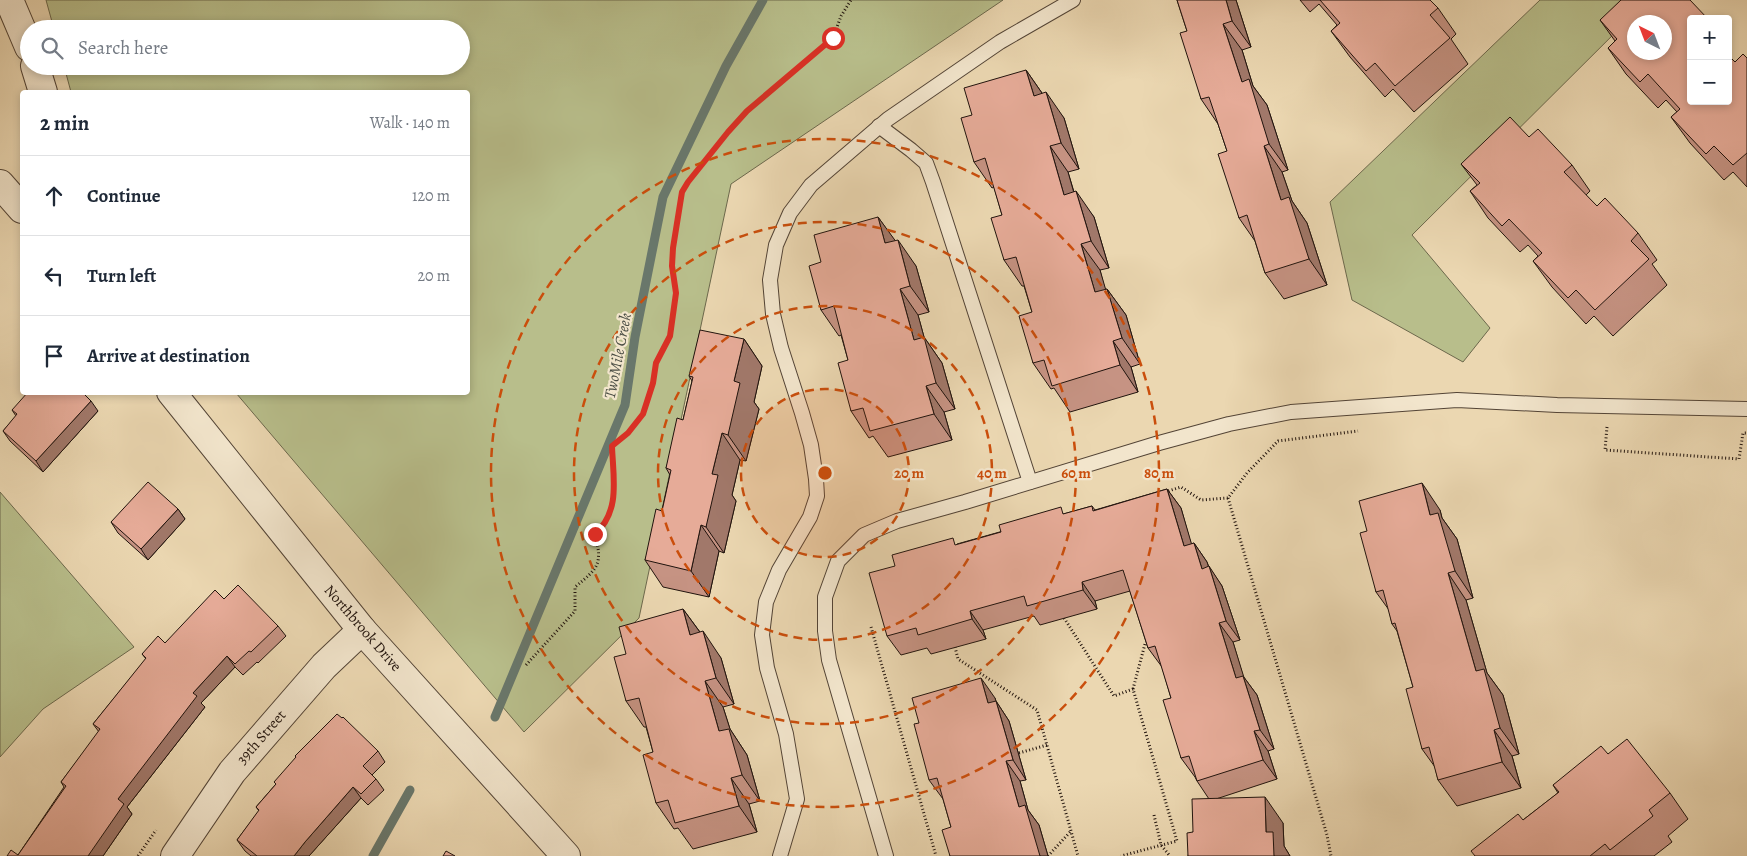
<!DOCTYPE html>
<meta charset="utf-8">
<style>
:root{--surface:#fff;--page:#f6f6f7;--text:#1f2937;--muted:#747a83;--line:#e0e1e3}
body{margin:0;font-family:Alegreya,serif;background:var(--page);color:var(--text)}
.controls{position:absolute;right:15px;top:15px;display:grid;overflow:hidden;border-radius:5px;box-shadow:0 2px 8px #0003}
.controls button{width:45px;height:45px;display:grid;place-items:center;padding:0;border:0;border-bottom:1px solid var(--line);background:var(--surface);color:var(--text);font:25px sans-serif}
.compass{position:absolute;left:1627px;top:15px;width:45px;height:45px;border-radius:50%;background:var(--surface);box-shadow:0 2px 8px #0003;rotate:318deg}
.stop{position:absolute;width:15px;height:15px;margin:-11px;border:4px solid #d93025;border-radius:50%;background:#fff}
.stop.end{background:#d93025;border-color:#fff;box-shadow:0 1px 5px #0008}
.list{margin:0;padding:0;list-style:none}
h2{display:flex;justify-content:space-between;align-items:center;height:65px;margin:0;padding:0 20px;font-size:21px}
h2 small{font-size:16px;font-weight:400;color:var(--muted)}
.list li{display:grid;grid-template-columns:32px 1fr auto;gap:15px;align-items:center;box-sizing:border-box;height:80px;padding:0 20px;border-top:1px solid var(--line)}
.list b{display:block;font-size:19px;white-space:nowrap}
.list em{font-size:16px;font-style:normal;color:var(--muted)}
.icon{flex:none;width:28px;height:28px;fill:none;stroke:currentColor;stroke-width:2;stroke-linecap:round;stroke-linejoin:round}
.map{position:relative;flex:none;width:1747px;height:856px;overflow:hidden}
.search{position:absolute;background:var(--surface);box-shadow:0 2px 8px #0003;left:20px;top:20px;width:450px;height:55px;display:flex;align-items:center;gap:12px;box-sizing:border-box;padding:0 18px;border-radius:28px;color:var(--muted);font-size:19px}
.panel{position:absolute;background:var(--surface);box-shadow:0 2px 8px #0003;left:20px;top:90px;width:450px;height:305px;border-radius:5px}
.map>svg:first-child{display:block}
.green{fill:#b8be8b;stroke:#6c684c}
.lines{fill:none;stroke-linecap:round;stroke-linejoin:round}
.stream{stroke:#69776b;stroke-width:9}
.lane-casing{stroke:#534436;stroke-width:16}
.street-casing{stroke:#534436;stroke-width:30}
.path{stroke:#20130d;stroke-width:3;stroke-dasharray:1 2.5;stroke-linecap:butt}
.lane{stroke:#f2e5cc;stroke-width:14}
.street{stroke:#f2e5cc;stroke-width:28}
.wall{fill:#c69383;stroke:#20130d}
.shaded-wall{fill:#a1786a;stroke:#20130d}
.building{fill:#e6ab98;stroke:#20130d;fill-rule:evenodd}
.route{stroke:#d93025;stroke-width:6}
.ring{fill:none;stroke:#ca4e0c;stroke-width:2.5;stroke-dasharray:9 6}
.labels{text-anchor:middle;dominant-baseline:central;stroke-width:4.5;stroke-linejoin:round;paint-order:stroke}
.street-label{font-size:15px;fill:#20130d;stroke:#f2e5cc}
.water-label{font-size:16px;font-style:italic;fill:#4a4d44;stroke:#f2e5cc}
.centre{fill:#ca4e0c;stroke:#f2e5cc;stroke-width:2.5}
.ring-label{font-size:15px;text-anchor:middle;font-weight:bold;fill:#ca4e0c;stroke:#f2e5cc;stroke-width:4.5;stroke-linejoin:round;paint-order:stroke}
</style>
<div class="map">
<svg width="1747" height="856" viewBox="0 0 1747 856">
<rect width="100%" height="100%" fill="#ebd7b1"/>
<filter id="stains"><feTurbulence type="fractalNoise" baseFrequency=".004" numOctaves="4"/><feColorMatrix values="0 0 0 0 .2 0 0 0 0 .09 0 0 0 0 .02 0 0 0 .5 -.17"/></filter>
<radialGradient id="worn" r=".72"><stop offset=".6" stop-color="#630" stop-opacity="0"/><stop offset="1" stop-color="#630" stop-opacity=".3"/></radialGradient>
<g class="green">
<path d="M46,0H1003L731,184L639,618L524,732L236,393L468,392V92H71L64,66H461V29H54Z"/>
<path d="M1540,0H1645V3L1412,235L1490,328L1463,362L1352,300L1330,202Z"/>
<path d="M0,492L134,647L43,709L0,757Z"/>
</g>
<g class="lines">
<g class="stream">
<path d="M495,717L625,405L635,337L663,197L726,66L763,0"/>
<path d="M373,856L410,790"/>
</g>
<g class="lane-casing">
<g id="lane">
<path d="M879,126L911,150L926,163L933,182L1030,482"/>
<path d="M780,856L797,799L786,734L767,668L762,635L766,602L779,570L810,517L817,496L816,479L811,445L802,413L781,348L773,314L770,280L776,245L790,213L811,185L888,119L1000,42L1073,0"/>
<path d="M886,856L829,660L825,631V597L838,561L864,535L897,521L965,502L1159,443L1229,424L1291,412L1457,400L1557,405L1747,409"/>
</g>
</g>
<g class="street-casing">
<g id="street">
<path d="M9,0L29,47"/>
<path d="M35,66L43,92"/>
<path d="M0,184L22,209"/>
<path d="M171,392L362,630L566,856"/>
<path d="M175,856L232,772L324,666L362,630"/>
</g>
</g>
<g class="path">
<path d="M1607,427L1605,450L1739,459L1743,433H1747"/>
<path d="M1165,492L1181,487L1201,500L1228,498L1247,473L1278,441L1358,431"/>
<path d="M1228,498L1327,835L1331,856"/>
<path d="M1064,618L1114,696L1133,689L1177,841L1121,856"/>
<path d="M871,627L936,856"/>
<path d="M955,647L958,659L1037,710L1078,856"/>
<path d="M526,665L575,611V587C598,568 603,565 595,534C621,511 613,477 612,446L628,433L643,414L653,383L656,363L670,336L676,293L672,266L673,248L682,192L688,182L728,132L747,111L833,38L841,16L851,0"/>
<path d="M1133,689L1145,644L1150,642"/>
<path d="M1019,753L1047,745"/>
<path d="M1154,815L1161,845L1170,856"/>
<path d="M138,856L156,830"/>
<path d="M1048,856L1071,831"/>
</g>
<use href="#lane" class="lane"/>
<use href="#street" class="street"/>
</g>
<g class="wall">
<path d="M1177,0H1236L1251,47L1242,50L1253,86L1267,105L1288,170L1282,172L1292,201L1307,223L1327,285L1284,299L1265,273L1255,241L1239,218L1227,151L1218,124L1201,99L1187,31Z"/>
<path d="M1300,0H1430L1438,8L1456,34L1451,39L1468,64L1414,112L1393,89L1385,97L1350,57L1331,31L1337,25L1319,4L1310,12Z"/>
<path d="M1691,19L1735,62L1747,58V187L1733,172L1724,180L1690,143L1671,117L1677,112L1666,100L1658,108L1626,74L1608,48L1615,41L1600,20Z"/>
<path d="M1026,70L1042,93L1064,118L1079,169L1068,172L1074,192L1094,217L1109,268L1100,270L1105,290L1107,289L1126,315L1140,364L1131,367L1138,392L1070,412L1054,388L1051,389L1033,363L1032,312L1024,286H1022L1004,260L1002,215L994,187L992,188L974,162L972,115Z"/>
<path d="M1529,137L1572,165L1590,191L1586,195L1597,206L1638,233L1657,260L1652,264L1667,285L1613,336L1594,316L1586,324L1552,287L1533,261L1538,256L1528,245L1520,252L1488,218L1470,191L1477,185L1461,164Z"/>
<path d="M878,217L895,241L916,266L929,312L918,315L924,337L942,363L955,409L944,412L952,440L888,457L873,436L869,438L851,411L848,360L841,335L839,336L821,310V262Z"/>
<path d="M744,339L762,366L754,402L759,409L746,461L740,460L732,495L736,501L724,553L719,551L709,597L663,587L645,560L662,511L670,475L666,468L683,420L692,381L689,376Z"/>
<path d="M12,410L98,411L43,472L10,441L3,431L16,416Z"/>
<path d="M1167,489L1181,508L1191,544L1194,543L1207,562L1209,567L1222,586L1240,640L1233,642L1243,676L1257,695L1274,749L1268,751L1277,779L1216,799L1283,823L1284,846L1290,856H1188L1193,832L1209,799L1197,781L1195,777L1181,758L1171,698L1162,667L1148,648L1130,591L1095,601L1097,609L1040,625L1034,616L983,630L986,639L931,654L927,648L901,655L887,636L957,544L1092,506L1095,510Z"/>
<path d="M178,509L185,519L148,560L118,533L111,522Z"/>
<path d="M1440,510L1442,518L1457,539L1473,598L1466,600L1487,673L1503,695L1519,754L1512,756L1521,788L1457,806L1438,780L1435,767L1422,749L1413,687L1397,631L1392,624L1389,610L1376,592L1367,531Z"/>
<path d="M224,599L278,626L286,636L258,663L257,662L243,675L235,667L201,703L205,707L127,807L132,814L103,856H7L18,855L64,787L61,782L99,732L93,724L146,659L142,654L165,643Z"/>
<path d="M683,609L700,632L721,658L734,704L723,707L730,729L747,755L760,801L749,804L757,832L693,849L678,828L674,829L656,803L653,752L646,727H644L626,701V654Z"/>
<path d="M995,698L996,701L1009,721L1026,780L1020,781L1028,810L1039,825L1048,856H950L951,827L943,799L929,780Z"/>
<path d="M378,751L385,762L372,775L376,779L384,790L368,805L361,798L309,856H251L245,851L237,840L259,811L256,807L276,784L274,782Z"/>
<path d="M1608,754L1670,793L1688,819L1668,836L1672,842L1654,856H1474L1523,820L1558,793L1553,785Z"/>
</g>
<g class="shaded-wall">
<path d="M1226,0H1236L1251,47L1232,21Z"/>
<path d="M1223,24L1242,50L1253,86L1267,105L1288,170L1269,144L1242,82Z"/>
<path d="M1026,70L1044,96H1034Z"/>
<path d="M1046,92L1064,118L1079,169L1061,143Z"/>
<path d="M1050,146L1068,172L1082,221L1064,195Z"/>
<path d="M1264,146L1282,172L1292,201L1307,223L1327,285L1309,259L1281,200Z"/>
<path d="M1076,191L1094,217L1109,268L1091,241Z"/>
<path d="M878,217L897,243H885Z"/>
<path d="M898,240L916,266L929,312L910,286Z"/>
<path d="M1081,244L1100,270L1114,318L1095,292Z"/>
<path d="M900,289L918,315L924,337L942,363L955,409L936,383L914,340Z"/>
<path d="M1107,289L1126,315L1140,364L1122,338Z"/>
<path d="M744,339L762,366L754,402L759,409L746,461L728,435L734,381Z"/>
<path d="M1113,341L1131,367L1138,392L1120,365Z"/>
<path d="M926,386L944,412L952,440L934,414Z"/>
<path d="M91,401L98,411L43,472L36,461Z"/>
<path d="M722,433L740,460L732,495L736,501L724,553L706,527L712,474Z"/>
<path d="M1422,483L1440,510L1442,518L1457,539L1473,598L1455,571L1430,515Z"/>
<path d="M1167,489L1181,508L1198,566L1184,546Z"/>
<path d="M178,509L185,519L148,560L141,549Z"/>
<path d="M701,525L719,551L709,597L691,571Z"/>
<path d="M1194,543L1207,562L1215,588L1202,569Z"/>
<path d="M1209,566L1222,586L1240,640L1226,621Z"/>
<path d="M1448,573L1466,600L1487,673L1503,695L1519,754L1500,728L1476,671Z"/>
<path d="M1082,582L1095,601L1097,609L1083,590Z"/>
<path d="M683,609L702,635H690Z"/>
<path d="M970,611L983,630L986,639L972,619Z"/>
<path d="M1219,623L1233,642L1250,697L1236,678Z"/>
<path d="M703,631L721,658L734,704L716,678Z"/>
<path d="M227,656L235,667L201,703L205,707L127,807L132,814L103,856H88L118,799L193,693Z"/>
<path d="M1243,676L1257,695L1274,749L1260,730Z"/>
<path d="M981,678L995,698L1002,723L988,703Z"/>
<path d="M705,681L723,707L730,729L747,755L760,801L742,775L719,731Z"/>
<path d="M996,701L1009,721L1026,780L1013,760Z"/>
<path d="M1494,730L1512,756L1521,788L1502,762Z"/>
<path d="M1254,731L1268,751L1277,779L1263,760Z"/>
<path d="M1006,761L1020,781L1028,810L1039,825L1048,856H1040L1019,807Z"/>
<path d="M731,778L749,804L757,832L739,806Z"/>
<path d="M353,787L361,798L309,856H294L305,842Z"/>
<path d="M1265,797L1283,823L1284,846L1290,856H1274L1266,832Z"/>
</g>
<g class="building">
<path d="M1177,0H1226L1232,21L1223,24L1242,82L1249,79L1269,144L1264,146L1281,200L1289,197L1309,259L1265,273L1247,215L1239,218L1218,154L1227,151L1209,97L1201,99L1180,33L1187,31Z"/>
<path d="M1320,0H1430L1438,8L1430,15L1450,38L1395,86L1375,63L1366,71L1331,31L1340,23Z"/>
<path d="M1621,0H1690L1708,19H1691V101H1728V55L1735,62L1743,54L1747,58V153L1733,165L1714,146L1706,154L1671,117L1680,109L1648,74L1640,82L1608,48L1617,39L1600,20ZM1634,22H1664V52H1634Z"/>
<path d="M1026,70L1034,96L1046,92L1061,143L1050,146L1064,195L1076,191L1091,241L1081,244L1095,292L1107,289L1122,338L1113,341L1120,365L1052,386L1044,360L1033,363L1019,316L1032,312L1016,257L1004,260L991,218L1002,215L985,158L974,162L961,118L972,115L964,88Z"/>
<path d="M1510,117L1529,137L1538,129L1572,165L1564,172L1597,206L1605,198L1638,233L1631,241L1649,259L1595,310L1576,290L1568,298L1533,261L1542,253L1509,219L1502,226L1470,191L1480,183L1461,164Z"/>
<path d="M878,217L885,243L898,240L910,286L900,289L914,340L924,337L936,383L926,386L934,414L870,431L863,408L851,411L838,363L848,360L834,306L821,310L809,266L821,262L814,235Z"/>
<path d="M700,330L744,339L734,381L740,383L728,435L722,433L712,474L718,475L706,527L701,525L691,571L645,560L656,509L662,511L671,470L666,468L677,418L683,420L693,377L689,376Z"/>
<path d="M28,392H82L91,401L36,461L3,431L17,414L12,410Z"/>
<path d="M148,482L178,509L141,549L111,522Z"/>
<path d="M1422,483L1430,515L1438,513L1455,571L1448,573L1476,671L1484,669L1500,728L1494,730L1502,762L1438,780L1429,747L1422,749L1406,689L1413,687L1395,623L1392,624L1383,590L1376,592L1360,533L1367,531L1359,501Z"/>
<path d="M1167,489L1184,546L1194,543L1202,569L1209,566L1226,621L1219,623L1236,678L1243,676L1260,730L1254,731L1263,760L1197,781L1189,756L1181,758L1163,700L1171,698L1155,646L1148,648L1123,570L1082,582L1083,590L1027,606L1024,596L970,611L972,619L918,635L916,628L887,636L869,573L895,566L892,555L953,538L955,545L1001,532L999,525L1061,507L1063,514L1092,506L1093,511Z"/>
<path d="M238,585L278,626L251,652L249,651L235,664L227,656L193,693L197,696L118,799L124,804L88,856H7L11,850L18,855L66,786L61,782L100,729L93,724L146,658L142,654L158,636L165,643L215,590L224,599Z"/>
<path d="M683,609L690,635L703,631L716,678L705,681L719,731L729,729L742,775L731,778L739,806L675,823L668,800L656,803L643,755L653,752L639,698L626,701L614,657L626,654L619,627Z"/>
<path d="M981,678L988,703L996,701L1013,760L1006,761L1019,807L1025,805L1040,856H950L942,830L951,827L937,778L929,780L914,724L919,723L912,698Z"/>
<path d="M337,714L342,718L343,717L378,751L363,766L376,779L361,794L353,787L305,842L294,856H257L237,840L259,810L256,807L276,784L274,782L296,757L295,756Z"/>
<path d="M1627,739L1670,793L1649,810L1653,816L1610,850L1605,844L1590,856H1475L1471,851L1518,814L1523,820L1559,792L1553,785L1601,746L1608,754Z"/>
<path d="M1265,797L1266,832H1273L1274,856H1188L1187,833L1193,832L1192,799Z"/>
<path d="M446,851L455,856H443Z"/>
</g>
<g class="lines">
<path class="route" d="M595,534C621,511 613,477 612,446L628,433L643,414L653,383L656,363L670,336L676,293L672,266L673,248L682,192L688,182L728,132L747,111L833,38"/>
</g>
<circle cx="825" cy="473" r="84" fill="#ca4e0c" fill-opacity=".12"/>
<g class="ring">
<circle cx="825" cy="473" r="84"/>
<circle cx="825" cy="473" r="167"/>
<circle cx="825" cy="473" r="251"/>
<circle cx="825" cy="473" r="334"/>
</g>
<g class="labels">
<g class="street-label">
<text transform="translate(363 628) rotate(49)">Northbrook Drive</text>
<text transform="translate(261 737) rotate(-49)">39th Street</text>
</g>
<g class="water-label">
<text transform="translate(618 356) rotate(-79)">TwoMile Creek</text>
</g>
</g>
<circle cx="825" cy="473" r="8" class="centre"/>
<g class="ring-label">
<text x="909" y="478">20 m</text>
<text x="992" y="478">40 m</text>
<text x="1076" y="478">60 m</text>
<text x="1159" y="478">80 m</text>
</g>
<rect width="100%" height="100%" filter="url(#stains)"/>
<rect width="100%" height="100%" fill="url(#worn)"/>
</svg>
<div class="controls">
<button>+</button>
<button>−</button>
</div>
<svg class="compass" viewBox="-18 -18 36 36"><path d="M0-13l5 13h-10z" fill="#e53935"/><path d="M0 13l5-13h-10z" fill="#747a83"/></svg>
<div class="stop" style="left:833px;top:38px"></div>
<div class="stop end" style="left:595px;top:534px"></div>
<div class="search"><svg class="icon" aria-label="search" viewBox="0 0 24 24"><circle cx="10" cy="10" r="6"/><path d="M15 15l6 6"/></svg>Search here</div>
<section class="panel">
<h2>2 min<small>Walk · 140 m</small></h2>
<ul class="list">
<li><svg class="icon" aria-label="ahead" viewBox="0 0 24 24"><path d="M12 20V5M6 11l6-6 6 6"/></svg><div><b>Continue</b></div><em>120 m</em></li>
<li><svg class="icon" aria-label="left" viewBox="0 0 24 24"><path d="M17 20v-9H6M10 6l-5 5 5 5"/></svg><div><b>Turn left</b></div><em>20 m</em></li>
<li><svg class="icon" aria-label="arrive" viewBox="0 0 24 24"><path d="M6 21V4h12l-3 4 3 4H6"/></svg><div><b>Arrive at destination</b></div></li>
</ul>
</section>
</div>
